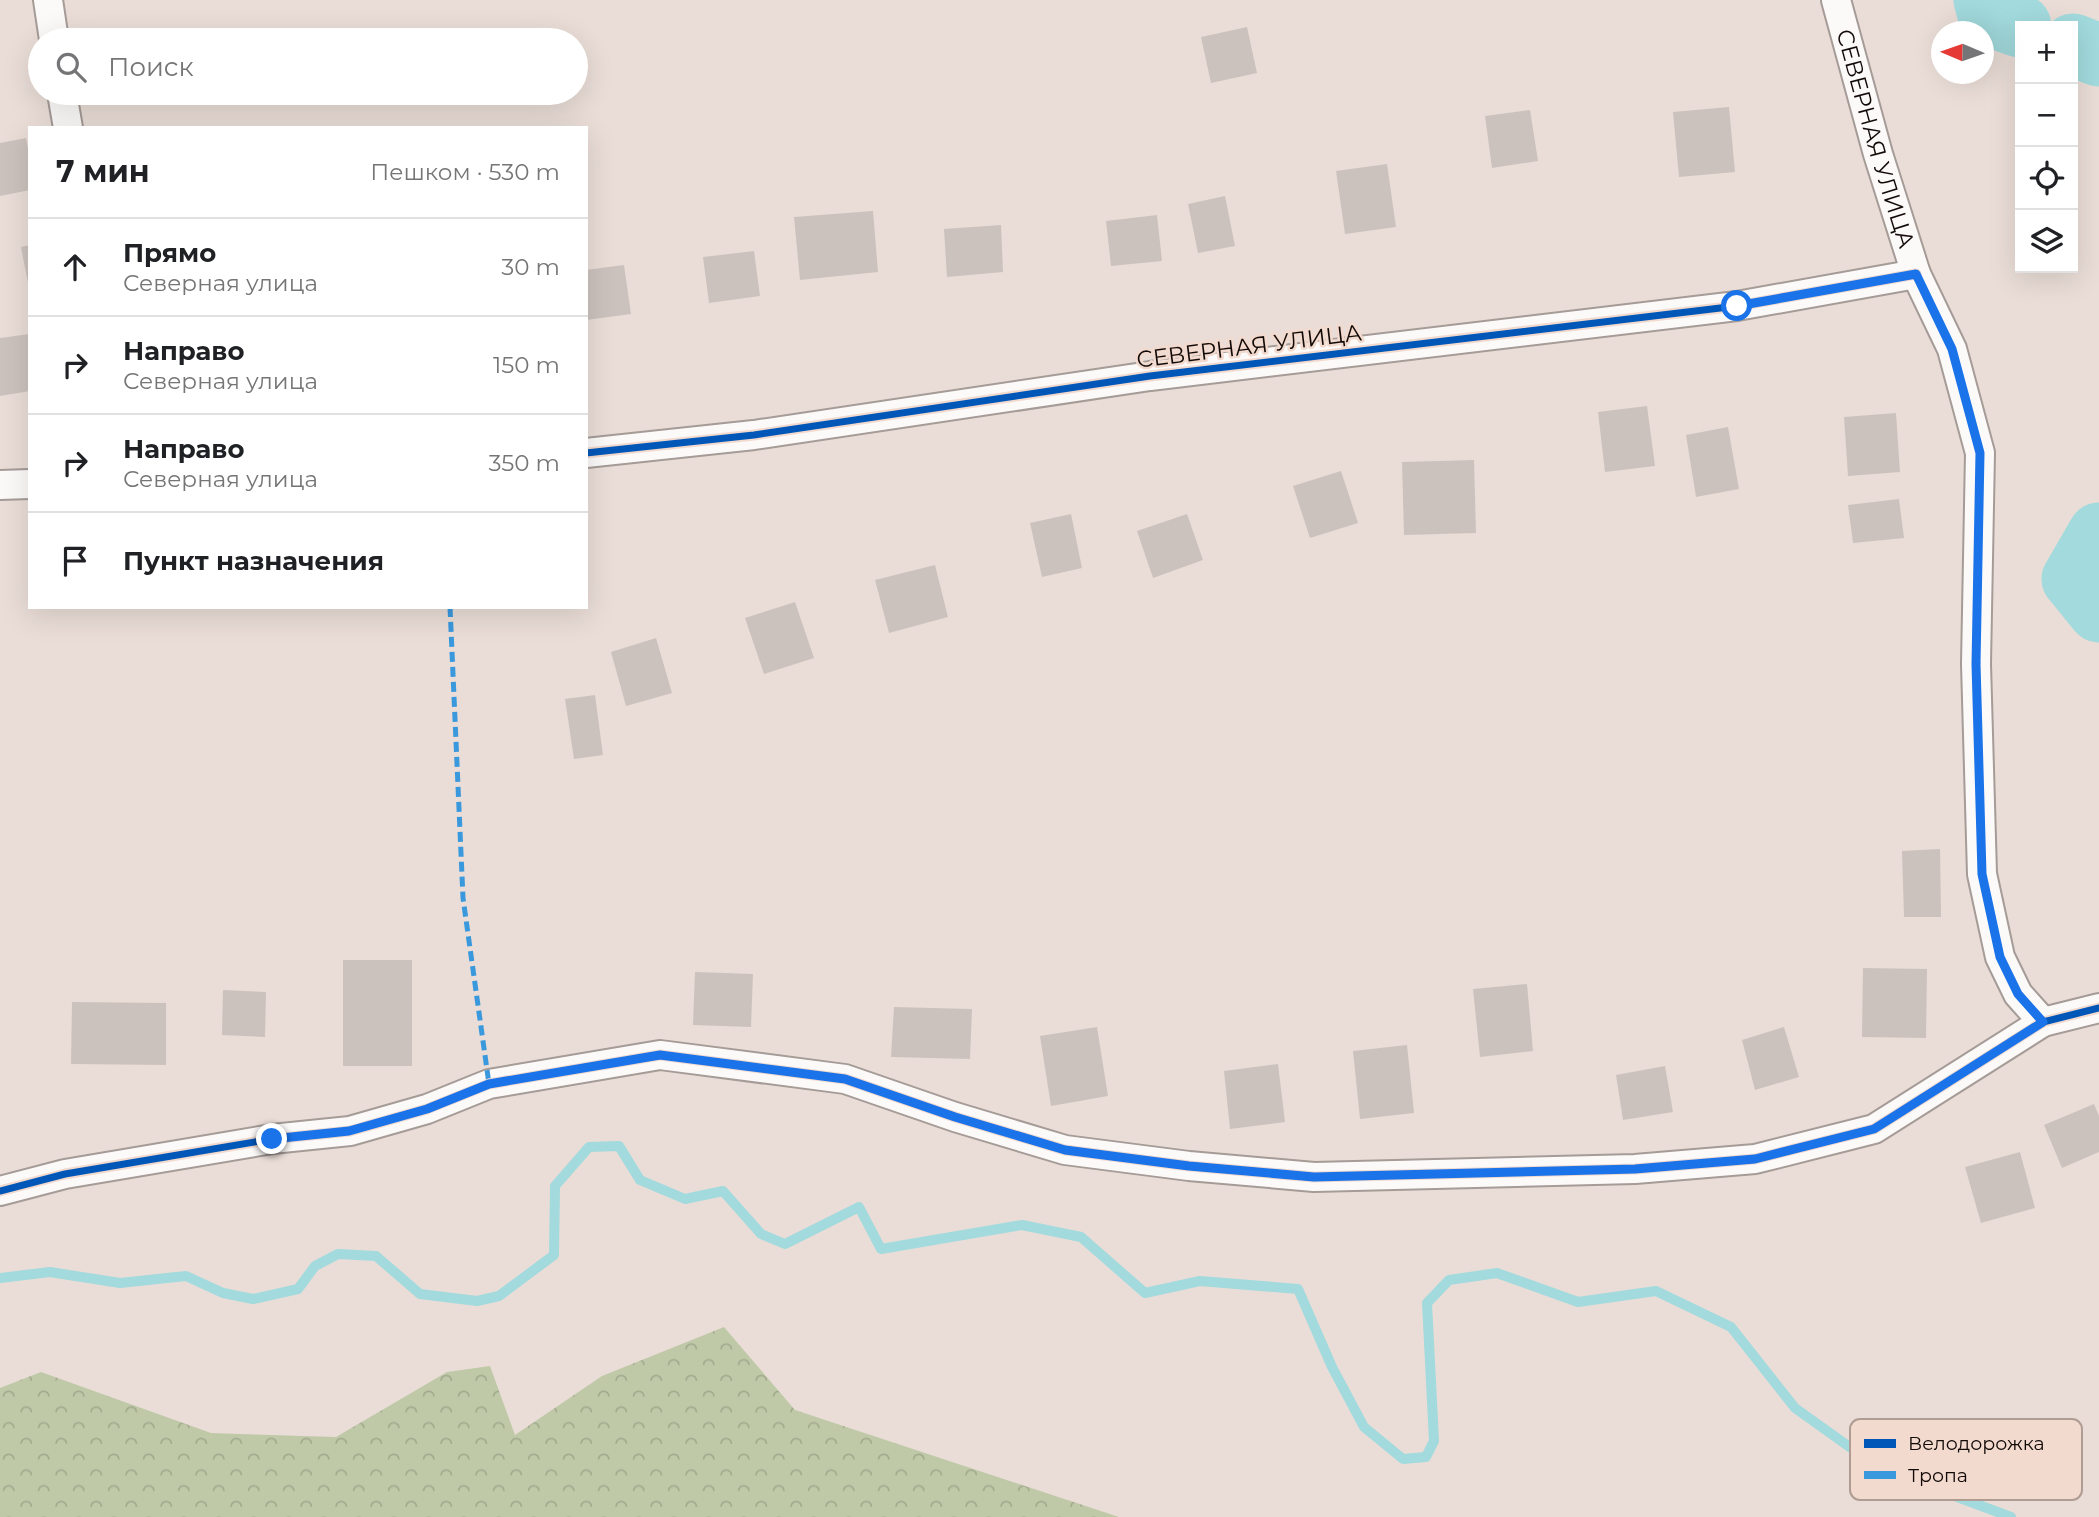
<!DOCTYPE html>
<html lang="ru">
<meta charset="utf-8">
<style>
:root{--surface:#fff;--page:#f6f6f6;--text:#202124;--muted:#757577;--line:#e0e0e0}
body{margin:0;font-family:Montserrat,sans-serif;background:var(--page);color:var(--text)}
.controls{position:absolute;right:21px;top:21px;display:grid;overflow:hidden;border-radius:0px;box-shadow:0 7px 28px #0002}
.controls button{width:63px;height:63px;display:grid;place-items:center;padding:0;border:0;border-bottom:2px solid var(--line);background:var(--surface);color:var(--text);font:35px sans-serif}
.compass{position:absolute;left:1931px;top:21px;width:63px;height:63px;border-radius:50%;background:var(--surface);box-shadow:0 7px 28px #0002;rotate:272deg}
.stop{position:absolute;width:21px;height:21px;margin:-16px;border:5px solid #1a73e8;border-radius:50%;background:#fff}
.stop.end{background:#1a73e8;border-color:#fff;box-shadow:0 2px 7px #0008}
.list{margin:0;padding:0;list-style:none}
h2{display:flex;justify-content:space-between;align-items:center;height:91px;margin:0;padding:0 28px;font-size:30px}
h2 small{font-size:23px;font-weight:400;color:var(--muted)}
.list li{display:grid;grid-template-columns:46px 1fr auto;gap:21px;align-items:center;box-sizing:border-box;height:98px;padding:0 28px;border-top:2px solid var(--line)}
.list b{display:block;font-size:26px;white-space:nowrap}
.list p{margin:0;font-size:23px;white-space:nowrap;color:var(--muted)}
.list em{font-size:23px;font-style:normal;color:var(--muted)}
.icon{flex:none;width:38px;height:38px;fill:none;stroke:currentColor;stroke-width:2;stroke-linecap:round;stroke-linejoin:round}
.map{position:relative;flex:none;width:2099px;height:1517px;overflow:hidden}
.search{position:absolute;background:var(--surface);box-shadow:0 7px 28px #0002;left:28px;top:28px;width:560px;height:77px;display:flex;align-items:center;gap:18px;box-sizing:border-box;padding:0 24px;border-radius:38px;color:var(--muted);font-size:26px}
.panel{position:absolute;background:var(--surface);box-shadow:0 7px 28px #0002;left:28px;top:126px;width:560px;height:483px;border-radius:0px}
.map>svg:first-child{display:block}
.forest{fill:url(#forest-crowns)}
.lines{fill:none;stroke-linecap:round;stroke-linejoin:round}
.stream{stroke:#a2dadd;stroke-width:10}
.river{stroke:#a2dadd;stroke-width:63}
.building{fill:#ccc2bd}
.minor-casing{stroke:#a59b97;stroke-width:32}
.minor{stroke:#fcfaf9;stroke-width:28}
.quiet{stroke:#3a99dd;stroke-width:5;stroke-dasharray:10 5;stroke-linecap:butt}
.cycleway-casing{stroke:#f2dacf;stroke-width:11}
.cycleway{stroke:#0057b8;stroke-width:7}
.route{stroke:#1a73e8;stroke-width:9}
.labels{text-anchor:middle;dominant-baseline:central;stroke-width:5;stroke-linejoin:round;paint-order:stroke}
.street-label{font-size:23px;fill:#120a07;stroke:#f2dacf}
.key{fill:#f2dacf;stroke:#af9c93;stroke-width:2}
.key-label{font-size:19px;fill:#120a07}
</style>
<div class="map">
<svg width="2099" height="1517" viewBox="0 0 2099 1517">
<defs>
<pattern id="forest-crowns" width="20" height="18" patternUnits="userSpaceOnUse" patternTransform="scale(1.75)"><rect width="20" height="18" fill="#bfc9a8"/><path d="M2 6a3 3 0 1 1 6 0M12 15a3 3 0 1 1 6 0" fill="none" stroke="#a3ab8f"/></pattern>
</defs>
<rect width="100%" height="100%" fill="#eaddd7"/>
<path class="forest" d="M724,1327L795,1410L1119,1517H0V1388L41,1372L211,1433L336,1437L447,1372L490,1366L515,1435L602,1376Z"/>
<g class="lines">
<path class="stream" d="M0,1278L50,1272L120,1283L186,1276L223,1293L253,1299L298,1289L315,1266L338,1254L376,1256L420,1294L477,1301L499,1296L554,1255L555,1186L589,1147L619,1146L640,1180L685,1199L723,1191L761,1234L785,1244L859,1207L881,1249L1022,1225L1081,1237L1145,1293L1200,1281L1298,1289L1332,1367L1364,1427L1403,1459L1426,1457L1434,1441L1427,1303L1449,1280L1497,1273L1578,1302L1656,1291L1731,1327L1795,1408L1879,1468L2011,1517"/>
<g class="river">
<path d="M1985,0L1989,15L2020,26"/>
<path d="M2073,45L2099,55"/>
<path d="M2099,534L2073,579L2099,611"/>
</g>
</g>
<g class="building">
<path d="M1247,27L1257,73L1211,83L1201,37Z"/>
<path d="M169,30L171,40H112V39Z"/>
<path d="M1729,107L1735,172L1679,177L1673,112Z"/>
<path d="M1530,110L1538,161L1492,168L1485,116Z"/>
<path d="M26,138L30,159V190L0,196V143Z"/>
<path d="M1387,164L1396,227L1345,234L1336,171Z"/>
<path d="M1225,196L1235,246L1198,253L1188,204Z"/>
<path d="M873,211L878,272L800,280L794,217Z"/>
<path d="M1157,215L1162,261L1111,266L1106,221Z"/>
<path d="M1001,225L1003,272L947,277L944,229Z"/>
<path d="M30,245V283H28L21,247Z"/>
<path d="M754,251L760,296L709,303L703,257Z"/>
<path d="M624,265L631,314L586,320V270Z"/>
<path d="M30,334V391L0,396V338Z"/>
<path d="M1647,406L1655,466L1605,472L1598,412Z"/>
<path d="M1896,413L1900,472L1848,476L1844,417Z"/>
<path d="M1728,427L1739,489L1696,497L1686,435Z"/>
<path d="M1474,460L1476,533L1404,535L1402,462Z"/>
<path d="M1341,471L1358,523L1310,538L1293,486Z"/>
<path d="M1899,499L1904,538L1853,543L1848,505Z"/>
<path d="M1071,514L1082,568L1042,577L1030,523Z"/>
<path d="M1187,514L1203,560L1153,578L1137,531Z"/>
<path d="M935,565L948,617L889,633L875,580Z"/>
<path d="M795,602L814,658L764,674L745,618Z"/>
<path d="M656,638L672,693L626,706L611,652Z"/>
<path d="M595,695L603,755L574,759L565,699Z"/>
<path d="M1940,849L1941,917H1904L1902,851Z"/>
<rect x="343" y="960" width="69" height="106"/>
<path d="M1863,968L1927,969L1926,1038L1862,1037Z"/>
<path d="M695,972L753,974L751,1027L693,1025Z"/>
<path d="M1527,984L1533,1051L1480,1057L1473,989Z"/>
<path d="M223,990L266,992L265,1037L222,1035Z"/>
<path d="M72,1002L166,1003V1065L71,1064Z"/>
<path d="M894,1007L972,1009L970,1059L891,1057Z"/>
<path d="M1097,1027L1108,1096L1051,1106L1040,1036Z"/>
<path d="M1784,1027L1799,1077L1755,1090L1742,1040Z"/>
<path d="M1407,1045L1414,1113L1360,1119L1353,1051Z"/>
<path d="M1278,1064L1285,1122L1230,1129L1224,1071Z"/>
<path d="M1665,1066L1673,1112L1623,1120L1616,1075Z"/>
<path d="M2094,1104L2099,1116V1152L2062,1168L2044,1125Z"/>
<path d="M2020,1152L2035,1208L1981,1223L1965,1167Z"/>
</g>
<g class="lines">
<g class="minor-casing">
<g id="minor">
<path d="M48,0L54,40"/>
<path id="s1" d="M1836,0L1878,154L1916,274L1952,349L1980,453L1976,664L1982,874L2000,957L2018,994L2043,1022"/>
<path d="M62,93L68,128"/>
<path d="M586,453L754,435L1150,376L1737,306L1916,274"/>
<path d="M0,485L30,484"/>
<path d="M0,1191L65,1174L272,1139L350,1131L427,1109L489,1084L660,1055L845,1079L955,1117L1065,1150L1189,1166L1314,1177L1635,1169L1755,1159L1874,1129L2043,1022L2099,1008"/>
</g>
</g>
<use href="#minor" class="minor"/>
<path class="quiet" d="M450,607L463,898L489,1084"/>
<g class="cycleway-casing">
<g id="cycleway">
<path d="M586,453L754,435L1150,376L1737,306L1916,274"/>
<path d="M0,1191L65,1174L272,1139L350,1131L427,1109L489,1084L660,1055L845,1079L955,1117L1065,1150L1189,1166L1314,1177L1635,1169L1755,1159L1874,1129L2043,1022L2099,1008"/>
</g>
</g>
<use href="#cycleway" class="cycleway"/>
</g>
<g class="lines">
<path class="route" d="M272,1139L349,1131L427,1109L489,1084L660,1055L845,1079L955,1117L1065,1150L1189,1166L1314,1177L1635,1169L1755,1159L1874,1129L2043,1022L2018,994L2000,957L1982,874L1976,664L1980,453L1952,349L1916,274L1737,306"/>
</g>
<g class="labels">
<g class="street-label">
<text stroke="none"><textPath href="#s1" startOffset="144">СЕВЕРНАЯ УЛИЦА</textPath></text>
<text transform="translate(1249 346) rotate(-7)">СЕВЕРНАЯ УЛИЦА</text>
</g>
</g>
<rect x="1850" y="1419" width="232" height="81" rx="10" class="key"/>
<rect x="1864" y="1439" width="32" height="9" fill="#0057b8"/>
<rect x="1864" y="1471" width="32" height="8" fill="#3a99dd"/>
<g class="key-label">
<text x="1908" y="1450">Велодорожка</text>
<text x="1908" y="1482">Тропа</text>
</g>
</svg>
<div class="controls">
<button>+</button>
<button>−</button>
<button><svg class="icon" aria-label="locate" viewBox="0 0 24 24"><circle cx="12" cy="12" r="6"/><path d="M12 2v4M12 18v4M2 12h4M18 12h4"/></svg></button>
<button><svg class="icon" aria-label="layers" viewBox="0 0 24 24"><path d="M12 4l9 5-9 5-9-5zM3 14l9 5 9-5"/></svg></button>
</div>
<svg class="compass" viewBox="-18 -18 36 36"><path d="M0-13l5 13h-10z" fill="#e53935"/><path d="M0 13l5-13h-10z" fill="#757577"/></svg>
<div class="stop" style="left:1737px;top:306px"></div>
<div class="stop end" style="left:272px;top:1139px"></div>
<div class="search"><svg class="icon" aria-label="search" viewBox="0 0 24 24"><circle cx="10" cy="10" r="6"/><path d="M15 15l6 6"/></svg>Поиск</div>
<section class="panel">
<h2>7 мин<small>Пешком · 530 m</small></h2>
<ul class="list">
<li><svg class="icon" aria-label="ahead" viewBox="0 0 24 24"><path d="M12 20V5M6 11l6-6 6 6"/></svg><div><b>Прямо</b><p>Северная улица</p></div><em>30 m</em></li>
<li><svg class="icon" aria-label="right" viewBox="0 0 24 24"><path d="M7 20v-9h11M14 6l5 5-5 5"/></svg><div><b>Направо</b><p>Северная улица</p></div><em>150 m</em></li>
<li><svg class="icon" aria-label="right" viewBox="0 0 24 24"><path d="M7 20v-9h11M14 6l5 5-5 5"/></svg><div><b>Направо</b><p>Северная улица</p></div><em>350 m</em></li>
<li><svg class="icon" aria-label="arrive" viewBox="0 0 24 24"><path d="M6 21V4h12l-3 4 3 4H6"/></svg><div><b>Пункт назначения</b></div></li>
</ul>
</section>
</div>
